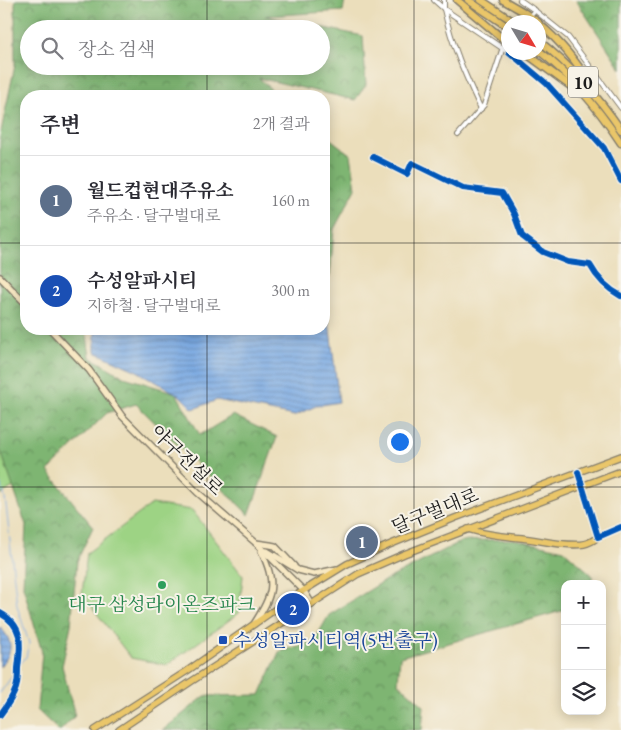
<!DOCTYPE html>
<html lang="ko">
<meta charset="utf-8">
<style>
:root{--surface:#fff;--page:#f7f7f7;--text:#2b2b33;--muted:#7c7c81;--line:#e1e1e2;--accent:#db2777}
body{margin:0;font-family:"EB Garamond","Noto Serif KR",serif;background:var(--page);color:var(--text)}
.controls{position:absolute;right:15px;bottom:15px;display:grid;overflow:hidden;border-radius:10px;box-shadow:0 2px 12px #0003}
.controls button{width:45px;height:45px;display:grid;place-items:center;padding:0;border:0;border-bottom:1px solid var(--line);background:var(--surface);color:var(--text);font:25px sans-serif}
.compass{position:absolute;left:501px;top:15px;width:45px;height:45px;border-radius:50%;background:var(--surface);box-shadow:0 2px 12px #0003;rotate:128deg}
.you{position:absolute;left:399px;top:441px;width:18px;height:18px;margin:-12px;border:4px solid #fff;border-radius:50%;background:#1a73e8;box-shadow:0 0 0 8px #1a73e833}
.badge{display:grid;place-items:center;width:32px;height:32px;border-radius:50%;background:var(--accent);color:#fff;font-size:16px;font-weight:700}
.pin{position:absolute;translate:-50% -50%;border:2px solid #fff;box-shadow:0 1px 5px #0006}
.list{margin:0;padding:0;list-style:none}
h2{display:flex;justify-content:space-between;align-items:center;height:65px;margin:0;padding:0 20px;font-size:21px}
h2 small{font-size:16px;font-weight:400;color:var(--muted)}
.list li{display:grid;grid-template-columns:32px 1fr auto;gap:15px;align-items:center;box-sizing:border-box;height:90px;padding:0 20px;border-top:1px solid var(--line)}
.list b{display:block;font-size:19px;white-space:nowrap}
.list p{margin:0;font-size:16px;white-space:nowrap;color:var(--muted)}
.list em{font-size:16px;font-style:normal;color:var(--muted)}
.icon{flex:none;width:28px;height:28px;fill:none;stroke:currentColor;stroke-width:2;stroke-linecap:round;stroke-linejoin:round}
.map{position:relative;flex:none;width:621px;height:730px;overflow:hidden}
.search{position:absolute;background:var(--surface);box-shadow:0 2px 12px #0003;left:20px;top:20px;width:310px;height:55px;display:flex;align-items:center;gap:12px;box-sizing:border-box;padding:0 18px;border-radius:28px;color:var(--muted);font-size:19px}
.panel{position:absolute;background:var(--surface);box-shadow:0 2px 12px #0003;left:20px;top:90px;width:310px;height:245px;border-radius:20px}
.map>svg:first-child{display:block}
.forest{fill:url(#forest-crowns);stroke:#4d6847;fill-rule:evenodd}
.park{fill:#9dd384;stroke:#5c7850}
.water{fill:url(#water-rules);stroke:#4a627f}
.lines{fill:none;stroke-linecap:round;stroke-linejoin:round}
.stream{stroke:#77a7e2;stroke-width:1}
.minor-casing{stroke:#847d6c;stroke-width:6}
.secondary-casing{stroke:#847d6c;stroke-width:8}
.primary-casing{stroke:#847d6c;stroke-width:8}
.trunk-casing{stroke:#847d6c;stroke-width:9}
.minor{stroke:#fff;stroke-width:4}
.secondary{stroke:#f7e8c3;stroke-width:5}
.primary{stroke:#eac669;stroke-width:5.5}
.trunk{stroke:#eac669;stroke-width:6}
.cycleway-casing{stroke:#f7f3e8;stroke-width:9}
.cycleway{stroke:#0057b8;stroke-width:6}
.grid{fill:none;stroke:#1c1c1c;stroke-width:1;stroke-opacity:0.55}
.leisure-dot{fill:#2e9e5b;stroke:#f7f3e8;stroke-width:2}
.transit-dot{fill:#1a4fb4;stroke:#f7f3e8;stroke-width:2}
.labels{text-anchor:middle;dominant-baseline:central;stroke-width:4;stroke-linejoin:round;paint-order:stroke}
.shield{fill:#f7f3e8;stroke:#5e5c59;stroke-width:1}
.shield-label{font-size:18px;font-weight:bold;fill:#1c1c1c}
.street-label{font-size:19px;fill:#1c1c1c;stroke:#f7f3e8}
.leisure-label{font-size:19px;fill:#27864d;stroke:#f7f3e8}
.transit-label{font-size:19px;fill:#164399;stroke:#f7f3e8;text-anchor:start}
</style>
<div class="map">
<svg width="621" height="730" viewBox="0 0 621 730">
<defs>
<pattern id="forest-crowns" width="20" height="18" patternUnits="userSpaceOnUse" patternTransform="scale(1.25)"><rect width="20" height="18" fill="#7eb572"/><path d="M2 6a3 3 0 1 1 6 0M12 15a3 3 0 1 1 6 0" fill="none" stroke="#66925d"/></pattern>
<pattern id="water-rules" width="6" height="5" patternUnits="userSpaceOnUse" patternTransform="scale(1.25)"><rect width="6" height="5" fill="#77a7e2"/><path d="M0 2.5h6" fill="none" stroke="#6187b6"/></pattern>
</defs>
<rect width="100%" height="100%" fill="#f7f3e8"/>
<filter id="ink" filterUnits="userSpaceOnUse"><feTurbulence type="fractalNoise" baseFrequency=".02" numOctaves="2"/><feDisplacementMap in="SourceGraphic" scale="10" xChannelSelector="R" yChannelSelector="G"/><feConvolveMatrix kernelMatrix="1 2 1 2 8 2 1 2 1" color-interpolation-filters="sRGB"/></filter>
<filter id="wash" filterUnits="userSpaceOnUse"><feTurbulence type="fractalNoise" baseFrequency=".0096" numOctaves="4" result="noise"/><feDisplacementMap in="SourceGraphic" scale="20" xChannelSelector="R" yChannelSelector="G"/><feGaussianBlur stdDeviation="1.12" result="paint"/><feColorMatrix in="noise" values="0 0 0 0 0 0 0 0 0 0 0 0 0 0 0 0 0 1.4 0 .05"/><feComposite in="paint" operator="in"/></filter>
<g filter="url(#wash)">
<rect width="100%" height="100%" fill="#ebdebb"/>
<g class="forest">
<path d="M16,0H345L343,11L266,16L363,36L366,85L355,100L259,78L278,96H26V329H86L90,357L124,377L176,393L200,435L233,415L277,437L249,515L136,404L107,413L48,471L93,527L77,561L71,625L62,666L75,716L61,730H58L37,710L42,652L23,586L26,525L0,449V136L15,65V3ZM29,29H321V66H29Z"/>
<path d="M576,0H621V69Z"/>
<path d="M324,134L351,155L356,188L334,229L330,276L324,277Z"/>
<path d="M514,539L564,550L592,575L593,584H565V610L400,657L398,683L424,706L422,730H163L205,696L260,695L279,652L314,641L329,615L384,581L462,541Z"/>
</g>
<g class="park">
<path d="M0,449L13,487L0,495Z"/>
<path d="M152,504L192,510L243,576L239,613L167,665L131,658L82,594L87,553Z"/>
</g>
<g class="water">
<path d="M324,295L326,297L339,402L316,406L294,416L217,400L193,409L179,395L137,371L95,352V329H324Z"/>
<path d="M0,627C14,642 13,652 0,667Z"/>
</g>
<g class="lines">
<g class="stream">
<path d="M0,483C5,494 6,503 7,514L17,606L29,643L26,657L21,663"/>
<path d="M0,693L13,675"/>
</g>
</g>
</g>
<g filter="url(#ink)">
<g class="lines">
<g class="minor-casing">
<g id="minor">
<path d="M434,0L444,9V0"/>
<path d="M520,0L533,9L568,37L621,108"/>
<path d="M444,9C452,46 465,75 481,109"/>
<path d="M444,9L508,52"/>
<path d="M524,22L535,10"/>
<path d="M509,52L547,84L604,148L621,181"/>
<path d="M458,135L484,105L505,41L508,38"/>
<path d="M373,157L407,174L412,163L463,188L502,193L514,214L522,236L543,252L568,262L590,265C597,278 608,289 621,296"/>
<path d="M578,472L598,537L621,527"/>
<path d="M0,613L7,617L13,623L21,640L16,687L2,712"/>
</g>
</g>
<g class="secondary-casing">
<g id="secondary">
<path d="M0,277L26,304"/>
<path d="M50,329L89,370L122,416L197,492L256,543L304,591L312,604"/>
<path d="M256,543L270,545L275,546L294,566"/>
<path d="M267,551L298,570L314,574L337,569"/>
<path d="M254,624C273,595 277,583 261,551"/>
</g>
</g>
<g class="primary-casing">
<g id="primary">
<path d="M468,529C486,535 503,536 522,538C540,540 567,547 584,544C590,543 594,540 598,537"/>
<path d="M95,730L187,671L290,599L347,564L389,545L455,518L621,456"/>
<path d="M119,730L192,681L358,574L404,554L621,471"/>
</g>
</g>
<g class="trunk-casing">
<g id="trunk">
<path d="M457,0L496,33L508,43"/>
<path d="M468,0L508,27"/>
<path d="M481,0L514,22"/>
<path d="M503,0L522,11L538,22"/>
<path d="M538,23C560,41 578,63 592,87"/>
<path d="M538,40C571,66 598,96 621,130"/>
<path d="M538,50C572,76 598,108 621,143"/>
<path d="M524,52L580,93"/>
</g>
</g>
<use href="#minor" class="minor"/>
<use href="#secondary" class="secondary"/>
<use href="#primary" class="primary"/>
<use href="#trunk" class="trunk"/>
<g class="cycleway-casing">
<g id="cycleway">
<path d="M509,52L547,84L604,148L621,181"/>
<path d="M373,157L407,174L412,163L463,188L502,193L514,214L522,236L543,252L568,262L590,265C597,278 608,289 621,296"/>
<path d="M578,472L598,537L621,527"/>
<path d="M0,613C24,626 21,644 18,668C18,674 18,682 16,688C13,697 6,707 0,715"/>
</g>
</g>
<use href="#cycleway" class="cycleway"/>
</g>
</g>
<path class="grid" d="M207,0V29M414,0V730M207,66V96M0,243H26M324,243H621M207,329V730M0,487H621"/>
<circle class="leisure-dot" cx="162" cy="585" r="5"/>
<rect class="transit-dot" x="218" y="635" width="10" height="10" rx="2.5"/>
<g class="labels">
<rect class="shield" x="568" y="66.5" width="30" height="31" rx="4"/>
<g class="shield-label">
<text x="583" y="82">10</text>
</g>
<g class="street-label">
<text transform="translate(187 460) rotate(44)">야구전설로</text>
<text transform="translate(435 511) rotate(-22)">달구벌대로</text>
</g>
<g class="leisure-label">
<text x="162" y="604">대구 삼성라이온즈파크</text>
</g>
<g class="transit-label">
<text x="233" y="640">수성알파시티역(5번출구)</text>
</g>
</g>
</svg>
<div class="controls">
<button>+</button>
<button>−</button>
<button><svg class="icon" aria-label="layers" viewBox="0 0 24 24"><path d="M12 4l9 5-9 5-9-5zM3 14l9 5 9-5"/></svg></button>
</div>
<svg class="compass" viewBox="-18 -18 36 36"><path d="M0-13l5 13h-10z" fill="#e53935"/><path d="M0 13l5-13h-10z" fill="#7c7c81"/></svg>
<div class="you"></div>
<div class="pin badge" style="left:362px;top:542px;background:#5c6f8a">1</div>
<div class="pin badge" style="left:293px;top:609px;background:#1a4fb4">2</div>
<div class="search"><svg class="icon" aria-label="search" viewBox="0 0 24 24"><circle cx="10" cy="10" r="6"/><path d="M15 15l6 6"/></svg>장소 검색</div>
<section class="panel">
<h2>주변<small>2개 결과</small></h2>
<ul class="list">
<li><span class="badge" style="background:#5c6f8a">1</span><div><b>월드컵현대주유소</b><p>주유소 · 달구벌대로</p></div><em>160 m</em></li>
<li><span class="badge" style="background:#1a4fb4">2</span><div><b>수성알파시티</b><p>지하철 · 달구벌대로</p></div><em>300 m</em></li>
</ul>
</section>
</div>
